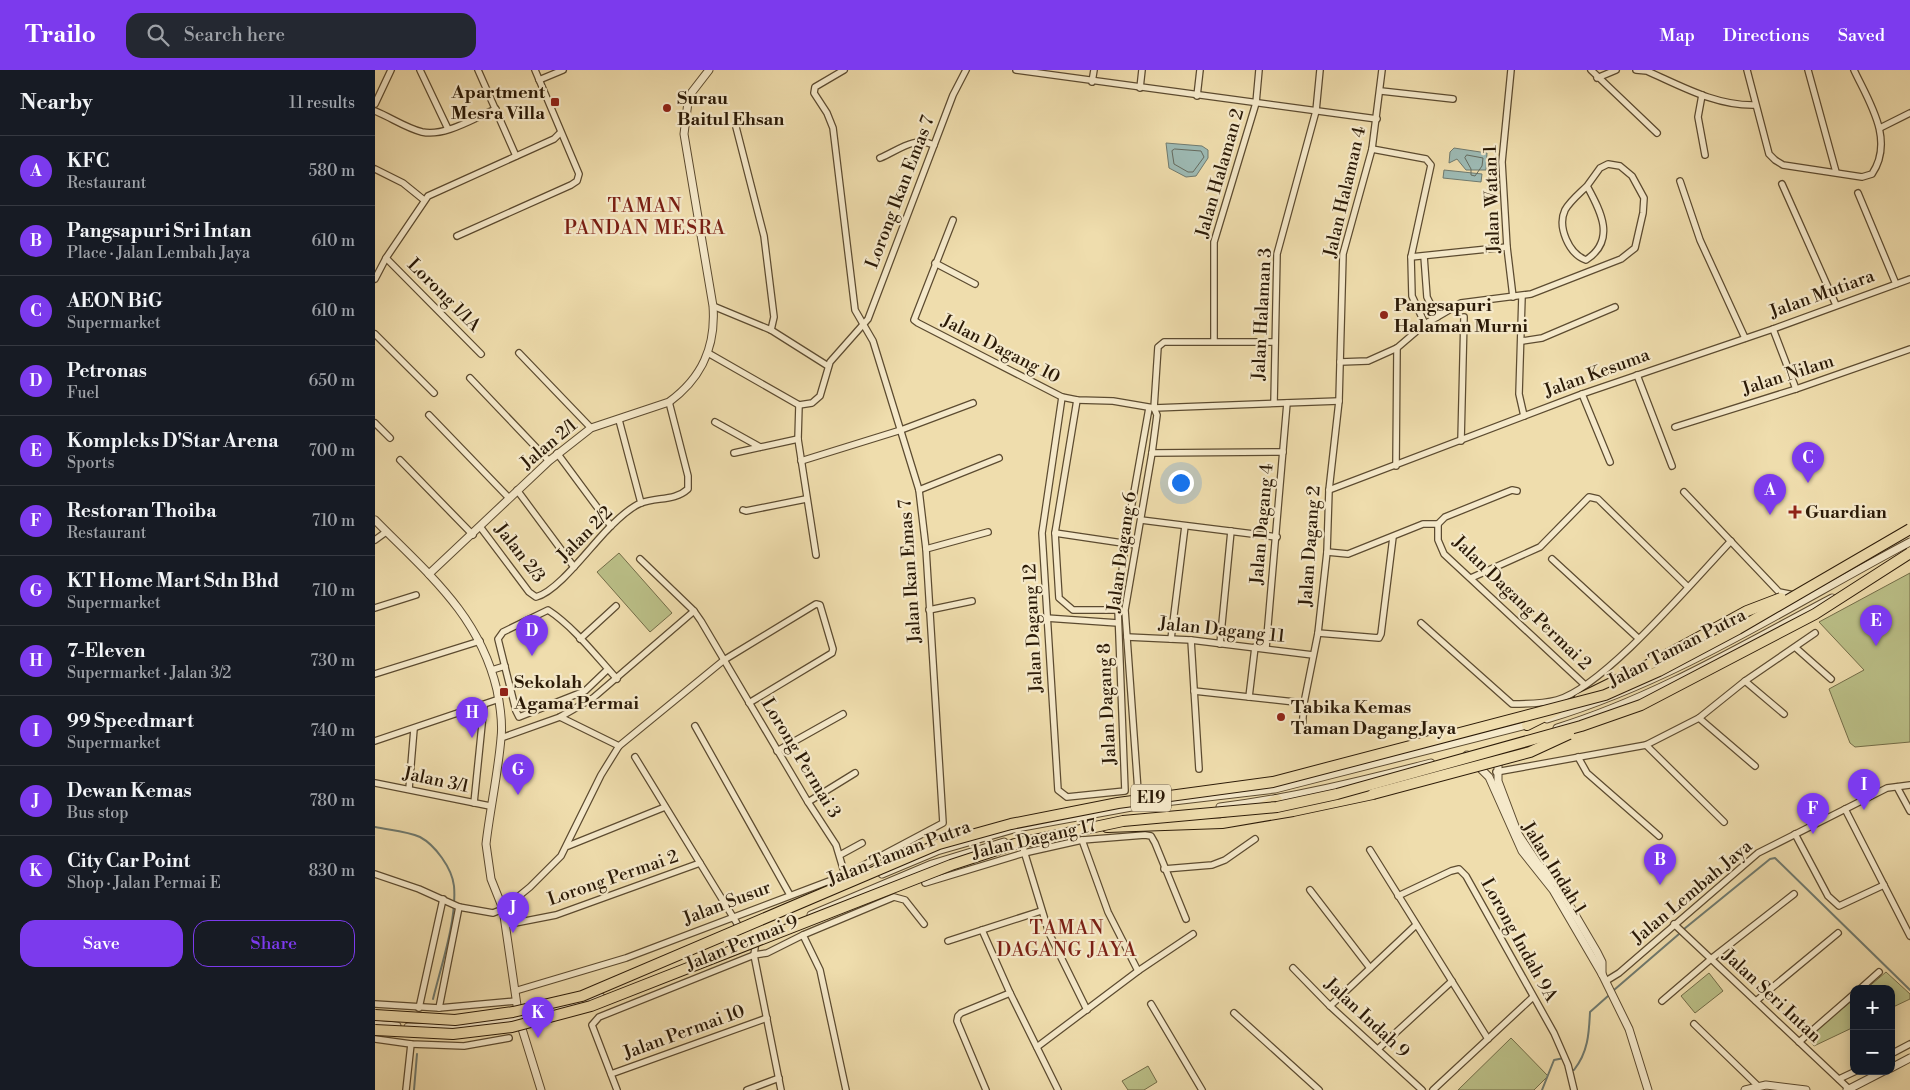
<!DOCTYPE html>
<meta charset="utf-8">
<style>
:root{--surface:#171b24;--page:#242831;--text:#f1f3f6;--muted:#9ea1a6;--line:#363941;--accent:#7c3aed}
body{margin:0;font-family:"Libre Bodoni",serif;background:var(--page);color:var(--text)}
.controls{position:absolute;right:15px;bottom:15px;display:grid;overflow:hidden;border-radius:10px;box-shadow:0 2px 12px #0003}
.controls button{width:45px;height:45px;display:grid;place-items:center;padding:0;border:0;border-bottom:1px solid var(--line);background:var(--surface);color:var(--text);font:25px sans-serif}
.you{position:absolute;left:805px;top:412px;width:18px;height:18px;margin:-12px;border:4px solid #fff;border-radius:50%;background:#1a73e8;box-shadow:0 0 0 8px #1a73e833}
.badge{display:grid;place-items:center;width:32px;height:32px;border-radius:50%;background:var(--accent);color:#fff;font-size:16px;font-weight:700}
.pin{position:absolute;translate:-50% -41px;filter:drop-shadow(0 1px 2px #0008)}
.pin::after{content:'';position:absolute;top:26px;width:18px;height:15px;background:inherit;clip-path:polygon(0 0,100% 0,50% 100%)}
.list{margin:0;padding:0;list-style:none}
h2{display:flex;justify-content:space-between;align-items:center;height:65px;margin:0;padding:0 20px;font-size:21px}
h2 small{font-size:16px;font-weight:400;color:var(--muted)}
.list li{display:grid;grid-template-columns:32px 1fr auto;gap:15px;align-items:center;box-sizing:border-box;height:70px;padding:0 20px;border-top:1px solid var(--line)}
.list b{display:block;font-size:19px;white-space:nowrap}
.list p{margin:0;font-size:16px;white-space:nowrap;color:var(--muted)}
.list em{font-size:16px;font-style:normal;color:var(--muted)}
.actions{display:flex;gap:10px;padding:15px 20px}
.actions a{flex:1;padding:11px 0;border:1px solid var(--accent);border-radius:15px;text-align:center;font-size:18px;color:var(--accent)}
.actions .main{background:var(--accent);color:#fff}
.icon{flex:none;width:28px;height:28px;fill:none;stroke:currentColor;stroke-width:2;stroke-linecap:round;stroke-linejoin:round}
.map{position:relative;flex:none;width:1535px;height:1020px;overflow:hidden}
header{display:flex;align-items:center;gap:30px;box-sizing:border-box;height:70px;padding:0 25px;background:var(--accent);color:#fff}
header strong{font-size:24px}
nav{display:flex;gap:28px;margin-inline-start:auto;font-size:18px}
.search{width:350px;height:45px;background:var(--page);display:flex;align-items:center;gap:12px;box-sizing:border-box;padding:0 18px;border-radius:15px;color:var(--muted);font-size:19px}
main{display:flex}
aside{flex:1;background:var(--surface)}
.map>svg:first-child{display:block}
.green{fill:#bbc088;stroke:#736d48}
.water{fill:#9dbab4;stroke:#6f7a6f}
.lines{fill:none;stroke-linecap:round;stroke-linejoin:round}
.shore{stroke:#646a5e;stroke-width:1}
.stream{stroke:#6f7a6f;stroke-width:2}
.minor-casing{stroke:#5c4b30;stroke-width:8}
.tertiary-casing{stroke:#5c4b30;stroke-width:9}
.motorway-casing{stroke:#2b1a07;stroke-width:12}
.minor{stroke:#f5e9ca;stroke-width:5.5}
.tertiary{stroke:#f5e9ca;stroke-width:7}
.motorway{stroke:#efddad;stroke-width:10}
.motorway-bridge-casing{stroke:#2b1a07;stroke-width:12;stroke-linecap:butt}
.motorway-bridge{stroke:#efddad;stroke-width:10}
.poi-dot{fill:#8f2418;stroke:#f5e9ca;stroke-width:2}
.labels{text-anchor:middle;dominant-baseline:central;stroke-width:4.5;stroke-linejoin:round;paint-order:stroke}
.shield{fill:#f5e9ca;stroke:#685842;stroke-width:1}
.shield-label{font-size:16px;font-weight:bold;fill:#2b1a07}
.poi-label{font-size:18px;font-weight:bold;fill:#2b1a07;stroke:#f5e9ca;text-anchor:start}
.street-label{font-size:18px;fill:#2b1a07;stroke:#f5e9ca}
.neighbourhood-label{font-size:19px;letter-spacing:1px;fill:#7a1f14;stroke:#f5e9ca}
</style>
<header>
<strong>Trailo</strong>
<div class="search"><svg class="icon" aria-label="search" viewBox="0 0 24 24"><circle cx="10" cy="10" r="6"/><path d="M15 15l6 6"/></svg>Search here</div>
<nav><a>Map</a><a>Directions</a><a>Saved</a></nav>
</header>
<main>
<aside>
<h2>Nearby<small>11 results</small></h2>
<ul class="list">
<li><span class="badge">A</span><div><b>KFC</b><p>Restaurant</p></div><em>580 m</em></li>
<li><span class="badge">B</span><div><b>Pangsapuri Sri Intan</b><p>Place · Jalan Lembah Jaya</p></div><em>610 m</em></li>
<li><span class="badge">C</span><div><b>AEON BiG</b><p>Supermarket</p></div><em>610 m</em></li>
<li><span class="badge">D</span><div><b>Petronas</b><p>Fuel</p></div><em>650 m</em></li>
<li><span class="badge">E</span><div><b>Kompleks D'Star Arena</b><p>Sports</p></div><em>700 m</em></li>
<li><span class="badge">F</span><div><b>Restoran Thoiba</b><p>Restaurant</p></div><em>710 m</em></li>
<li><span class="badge">G</span><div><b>KT Home Mart Sdn Bhd</b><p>Supermarket</p></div><em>710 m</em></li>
<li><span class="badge">H</span><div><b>7-Eleven</b><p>Supermarket · Jalan 3/2</p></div><em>730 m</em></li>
<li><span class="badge">I</span><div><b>99 Speedmart</b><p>Supermarket</p></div><em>740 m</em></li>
<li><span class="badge">J</span><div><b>Dewan Kemas</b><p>Bus stop</p></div><em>780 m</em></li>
<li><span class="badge">K</span><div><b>City Car Point</b><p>Shop · Jalan Permai E</p></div><em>830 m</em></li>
</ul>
<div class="actions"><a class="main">Save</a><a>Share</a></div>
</aside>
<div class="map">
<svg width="1535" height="1020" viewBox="0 0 1535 1020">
<rect width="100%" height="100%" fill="#efddad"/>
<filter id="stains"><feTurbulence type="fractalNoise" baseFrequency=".004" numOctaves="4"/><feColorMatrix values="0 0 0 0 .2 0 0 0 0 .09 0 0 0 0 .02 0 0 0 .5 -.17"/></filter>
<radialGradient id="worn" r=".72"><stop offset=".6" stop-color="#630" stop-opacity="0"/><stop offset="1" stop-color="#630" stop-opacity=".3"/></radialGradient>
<g class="green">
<path d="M244,483L297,543L275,562L222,502Z"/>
<path d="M1535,503V672L1480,677L1475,673L1454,619L1489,600L1444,552Z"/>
<path d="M1511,902L1535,924V929L1516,938V919H1491Z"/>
<path d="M1334,903L1348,921L1320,943L1306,926Z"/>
<path d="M1479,929V957L1439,976L1432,967Z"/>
<path d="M1136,968L1173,1006L1159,1020H1083Z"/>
<path d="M773,996L782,1012L769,1020H753L747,1011Z"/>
</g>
<g class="water">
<path d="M791,73L827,76L833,80V88L821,106L811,107L794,98Z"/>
<path d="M1079,78L1112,83L1111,100H1091L1082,89L1074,93L1075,82Z"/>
<path d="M1069,100L1107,104L1106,112L1068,108Z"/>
</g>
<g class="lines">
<g class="shore">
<path d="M800,79L826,81L829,87L818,102H813L799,94L797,81Z"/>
<path d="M1092,85L1108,88L1107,96L1100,106L1096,105V99L1090,88Z"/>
</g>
<g class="stream">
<path d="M0,757C14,760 32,761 45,767C60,775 77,798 79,816C82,850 66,896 58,929"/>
<path d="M1309,859L1395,789L1400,788L1535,920"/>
<path d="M1239,920L1304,864"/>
<path d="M1196,1000H1199C1213,982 1214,964 1215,942L1233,926"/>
<path d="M39,1020L42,984"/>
<path d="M1167,1020L1179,990L1189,988"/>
</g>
<g class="minor-casing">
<g id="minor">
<path d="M45,0L73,59"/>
<path d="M103,0L141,86"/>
<path d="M641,0L1002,49"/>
<path d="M1136,0L1127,92L1132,177L1138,227"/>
<path d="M1216,0L1282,63"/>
<path d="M1261,0L1272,1C1306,16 1341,36 1380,35"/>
<path d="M1372,0L1394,84L1400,90L1408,95L1487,107L1497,104C1520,70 1494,32 1479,0"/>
<path d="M1433,0L1461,102"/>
<path d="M1222,8L1241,0"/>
<path d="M164,10L188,0"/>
<path d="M717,12L719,0"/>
<path d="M765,18L767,0"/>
<path d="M1006,21L1078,29"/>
<path d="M1327,25L1323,47L1330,85"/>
<path d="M822,26L825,0"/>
<path d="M0,34L16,0"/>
<path d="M0,41C15,47 31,58 47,62C70,67 99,48 121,39"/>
<path d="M361,57L389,166L399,247L396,260"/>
<path d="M1505,58L1535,43"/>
<path d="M997,79L1051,89L1056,95L1036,187L1037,226L1050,254"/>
<path d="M505,88C524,80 539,66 559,75"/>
<path d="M0,99L28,113L49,130"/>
<path d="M1305,111L1325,170L1370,268"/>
<path d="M1407,114L1461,235"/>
<path d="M1483,123L1521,214"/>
<path d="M578,150L539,250L543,253L687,327L702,330L738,331L779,338L964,331"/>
<path d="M82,166L196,115L202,111L204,104L160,0"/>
<path d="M1049,186L1052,227L1062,247"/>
<path d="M1036,187L1132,177"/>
<path d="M11,188L106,284"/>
<path d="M560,193L600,214"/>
<path d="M0,209L11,188L53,126L179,69L185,63"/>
<path d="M1147,226L1144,324L1149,346"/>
<path d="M338,236L396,260L453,296"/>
<path d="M1398,259L1421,319"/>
<path d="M0,264L59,323"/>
<path d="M839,271V172L881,33L884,0"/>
<path d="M1147,271L1167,268L1240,237"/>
<path d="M144,283L216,358"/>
<path d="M333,283L424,335L437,333L445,326L455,292L493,249L578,25L591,0"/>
<path d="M965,292L993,291L1022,278L1050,254L1086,233L1156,224L1246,189L1260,178L1268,143L1269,128L1257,106L1245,96L1233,94L1225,98L1212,116C1225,140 1242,170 1211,190C1194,184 1182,157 1190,140C1195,131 1205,123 1212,116"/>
<path d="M1262,305L1297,396"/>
<path d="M95,308L174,391"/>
<path d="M1207,324L1235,392"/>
<path d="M687,327L667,463L683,720L692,727L750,721L743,540L750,473L774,338"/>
<path d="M702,330L680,463L684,528L698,540H743"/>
<path d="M899,333L902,184L941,41L945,0"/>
<path d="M424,335L423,369L441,485"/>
<path d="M54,345L134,428"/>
<path d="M244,350L266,433"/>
<path d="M340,352L385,377"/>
<path d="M0,353L15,368"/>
<path d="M1300,357L1421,319L1535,279"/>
<path d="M1086,371L1089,247"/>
<path d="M182,383L236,456"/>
<path d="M359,383L423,369"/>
<path d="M777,383L908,382"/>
<path d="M25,390L98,465"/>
<path d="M426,391L526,360L598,333"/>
<path d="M1021,396L1022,278"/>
<path d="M142,420L199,497"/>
<path d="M544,420L624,388"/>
<path d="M954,420L1207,324L1398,259L1535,209"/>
<path d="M1142,421L1137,420L1070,447L1063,454V470L1069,484L1210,615"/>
<path d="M1309,422L1404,522L1419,525"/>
<path d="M368,440L371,441L431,429"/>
<path d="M766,450L902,467"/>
<path d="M106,458L154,522L161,527C184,521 217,474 236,456C244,448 256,437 266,433C282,427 300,431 313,419V406L294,332"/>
<path d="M680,463L761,475"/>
<path d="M0,470L11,462"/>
<path d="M551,479L613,462"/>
<path d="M952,482L973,484L1048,454H1063"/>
<path d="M265,489L319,541L326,551L433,732L461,775L470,805"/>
<path d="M1177,489L1263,568"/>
<path d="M1096,508L1165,477L1214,427L1223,429L1313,517"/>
<path d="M0,538L41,525"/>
<path d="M554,540L597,531"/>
<path d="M671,548L743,553"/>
<path d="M1046,553L1137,634C1152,634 1167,634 1182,630C1229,617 1319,510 1356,471"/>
<path d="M943,563L1004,568L1006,564L1018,467"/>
<path d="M752,567L816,570L938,585"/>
<path d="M205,569L241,536"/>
<path d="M796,569L810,456"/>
<path d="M816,570L824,699"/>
<path d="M845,574L856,461"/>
<path d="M891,578L912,333"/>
<path d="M1421,578L1456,609"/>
<path d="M233,599L210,621L144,647L141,641L123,569L128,562L173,540C199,557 221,586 242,609"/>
<path d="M117,600L130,596"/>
<path d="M0,604L105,571"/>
<path d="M1370,611L1409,644"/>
<path d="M819,621L929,633"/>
<path d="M874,627L880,577"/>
<path d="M185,647L244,676L349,590L441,534L445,535L458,579L457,583L374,633"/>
<path d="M1324,648L1380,696"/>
<path d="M320,656L415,825"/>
<path d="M927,661L929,633L943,563L952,482L954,420L964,331L968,184L997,79L1007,0"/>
<path d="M126,668L185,647L218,628L319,541"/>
<path d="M0,671L124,629"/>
<path d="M1271,675L1349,752"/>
<path d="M402,681L468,644"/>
<path d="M260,687L366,860"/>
<path d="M1203,687L1212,703L1284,766"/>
<path d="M1121,702L1271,675L1324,648L1370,611L1440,563"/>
<path d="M0,713L115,736"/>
<path d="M1522,717L1535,741"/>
<path d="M34,719L39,659"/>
<path d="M433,732L480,703"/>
<path d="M759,732L763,721L750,540L777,383L782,345L779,338L783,277L789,272H900"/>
<path d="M99,733L109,635"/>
<path d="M1470,739L1535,866"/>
<path d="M642,758L674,863L712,940"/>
<path d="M1420,764L1453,826L1464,836L1509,815"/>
<path d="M707,770L733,842L763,901"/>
<path d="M193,776L290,737"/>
<path d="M995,780L1113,969"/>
<path d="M465,785L487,773"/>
<path d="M789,799L837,795L850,790L880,769"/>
<path d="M0,804L44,819L84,837L118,843L128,839L155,817L186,786L226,705L244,676"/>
<path d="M550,813L649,783L707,770L770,765L776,766L780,773L811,849"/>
<path d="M935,820L995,898"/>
<path d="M1023,826L1076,801L1084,799L1091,806L1179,963L1193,995L1199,1020"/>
<path d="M1299,854L1474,1019"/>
<path d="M130,855L181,845L325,793"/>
<path d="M607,860L635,923L683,1020"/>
<path d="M428,865L445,900L471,1020"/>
<path d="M381,870L379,885L406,1020"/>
<path d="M573,871L666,841"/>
<path d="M918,898L955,936L1047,1020"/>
<path d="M1231,911L1244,903L1383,783L1512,718L1535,715"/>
<path d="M1485,919L1504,902"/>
<path d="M140,921L251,888L470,805L568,753L551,479L544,420L498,271L480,240L458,58L452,43L439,23L440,17L469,0"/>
<path d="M1287,931L1336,889L1419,824"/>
<path d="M1381,931L1463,863"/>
<path d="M0,934L64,938L141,931"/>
<path d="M776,934L827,1020"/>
<path d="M955,936L1041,855"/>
<path d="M44,938L68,829"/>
<path d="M64,938L84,837"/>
<path d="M859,943L944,1020"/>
<path d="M1319,954L1383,1016"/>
<path d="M0,969L36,974L89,976L134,968"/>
<path d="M1424,972L1479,924"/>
<path d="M662,977L763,901L818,864"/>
<path d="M1003,979L1077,911"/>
<path d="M1516,984L1535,974"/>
<path d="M236,1004L392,948"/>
<path d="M1464,1009L1481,1001"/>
<path d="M31,1020L36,974"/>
<path d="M242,1020L217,955L224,947L379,885L392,883L428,865L519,827L530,830L549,854"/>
<path d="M372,1020L404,1008"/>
<path d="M611,1020L582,951L583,946L586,943L635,923"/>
<path d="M1058,1020L1158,927"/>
</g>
</g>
<g class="tertiary-casing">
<g id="tertiary">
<path d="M0,450C52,503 104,544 122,620C125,635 128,652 126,668C123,704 115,739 111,774L116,809L128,839L144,949L166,1020"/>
<path d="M54,504L174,391L216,358L294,332C327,308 341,277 338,236L309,64L313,32L317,22L334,0"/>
<path d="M1172,649C1302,610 1416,535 1535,472"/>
<path d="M1182,658C1279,628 1368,575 1457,528"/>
<path d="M1092,685L1114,707L1147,781L1178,820L1227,904L1254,959L1273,1020"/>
<path d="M1123,687V711L1143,764L1163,794L1182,814L1222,882L1227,892V904"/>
<path d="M845,737C917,728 986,711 1056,693"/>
<path d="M507,804L562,781L642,758L773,734L900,719L1155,654"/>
<path d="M436,845L557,794L629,772"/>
<path d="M0,954L22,956"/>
<path d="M33,957L82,958L144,949L226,927"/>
<path d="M1516,998L1535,988"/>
<path d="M1370,1020L1391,1015L1431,1020"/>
<path d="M1472,1020L1509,1001"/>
</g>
</g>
<g class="motorway-casing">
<g id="motorway">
<path d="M1204,629L1275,594"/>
<path d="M1152,655L1182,640"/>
<path d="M885,738L902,730"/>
<path d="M732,757L847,753L918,741L998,724"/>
</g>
</g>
<use href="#minor" class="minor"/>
<use href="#tertiary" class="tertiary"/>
<use href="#motorway" class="motorway"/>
<g class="motorway-bridge-casing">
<g id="motorway-bridge">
<path d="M1275,594L1372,541L1406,528"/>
<path d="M998,724L1155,682L1194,664"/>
<path d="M0,945L80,950L138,942L207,926L564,774L636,754L743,733L898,712L1230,625L1284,601L1363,559L1535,459"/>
<path d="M0,960L78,964L137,957L216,936L576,795L640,774L748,751L902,737L962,724L1206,656L1266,635L1440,544L1535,483"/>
</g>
</g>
<use href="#motorway-bridge" class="motorway-bridge"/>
</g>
<g class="poi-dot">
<rect x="175" y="27" width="10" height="10" rx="2.5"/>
<circle cx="292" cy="38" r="5"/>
<circle cx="1009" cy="245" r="5"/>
<path d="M1417.5 434.5h5v5h5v5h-5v5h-5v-5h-5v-5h5z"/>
<rect x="124" y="617" width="10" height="10" rx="2.5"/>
<circle cx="906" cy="647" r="5"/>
</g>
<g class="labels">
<rect class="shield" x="756" y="714.5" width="40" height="27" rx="4"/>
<g class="shield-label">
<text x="776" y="728">E19</text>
</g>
<g class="poi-label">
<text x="170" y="22" text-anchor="end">Apartment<tspan x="170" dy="21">Mesra Villa</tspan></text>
<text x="302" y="28">Surau<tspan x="302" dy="21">Baitul Ehsan</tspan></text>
<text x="1019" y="235">Pangsapuri<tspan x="1019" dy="21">Halaman Murni</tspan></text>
<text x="1430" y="442">Guardian</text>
<text x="139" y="612">Sekolah<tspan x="139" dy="21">Agama Permai</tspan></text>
<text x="916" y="637">Tabika Kemas<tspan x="916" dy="21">Taman Dagang Jaya</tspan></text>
</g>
<g class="street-label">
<text transform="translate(845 103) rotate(-74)">Jalan Halaman 2</text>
<text transform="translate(525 122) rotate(-69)">Lorong Ikan Emas 7</text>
<text transform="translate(970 122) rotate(-77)">Jalan Halaman 4</text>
<text transform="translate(1117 129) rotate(-92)">Jalan Watan 1</text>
<text transform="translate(1447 224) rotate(-20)">Jalan Mutiara</text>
<text transform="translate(69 225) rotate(45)">Lorong 1/1A</text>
<text transform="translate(887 244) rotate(-87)">Jalan Halaman 3</text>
<text transform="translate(626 279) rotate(27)">Jalan Dagang 10</text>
<text transform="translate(1222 303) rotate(-20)">Jalan Kesuma</text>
<text transform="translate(1413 305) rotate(-18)">Jalan Nilam</text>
<text transform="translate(174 374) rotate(-40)">Jalan 2/1</text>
<text transform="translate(887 454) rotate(-85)">Jalan Dagang 4</text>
<text transform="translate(210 464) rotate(-45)">Jalan 2/2</text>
<text transform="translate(935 476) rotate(-86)">Jalan Dagang 2</text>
<text transform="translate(747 482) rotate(-82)">Jalan Dagang 6</text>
<text transform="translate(145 483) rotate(52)">Jalan 2/3</text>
<text transform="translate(535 501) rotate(-94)">Jalan Ikan Emas 7</text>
<text transform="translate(1147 533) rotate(44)">Jalan Dagang Permai 2</text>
<text transform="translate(658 558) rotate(-93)">Jalan Dagang 12</text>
<text transform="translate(847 560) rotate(6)">Jalan Dagang 11</text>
<text transform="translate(1302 578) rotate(-27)">Jalan Taman Putra</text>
<text transform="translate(732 634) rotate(-93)">Jalan Dagang 8</text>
<text transform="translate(426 688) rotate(59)">Lorong Permai 3</text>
<text transform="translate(61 710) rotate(12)">Jalan 3/1</text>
<text transform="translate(659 769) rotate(-13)">Jalan Dagang 17</text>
<text transform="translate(524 783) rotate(-21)">Jalan Taman Putra</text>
<text transform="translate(1179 798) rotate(58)">Jalan Indah 1</text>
<text transform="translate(238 808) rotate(-19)">Lorong Permai 2</text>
<text transform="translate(1317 822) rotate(-40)">Jalan Lembah Jaya</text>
<text transform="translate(352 833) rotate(-21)">Jalan Susur</text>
<text transform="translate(1144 870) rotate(61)">Lorong Indah 9A</text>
<text transform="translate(367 873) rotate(-22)">Jalan Permai 9</text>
<text transform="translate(1397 926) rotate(43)">Jalan Seri Intan</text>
<text transform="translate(992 948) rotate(43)">Jalan Indah 9</text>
<text transform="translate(309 962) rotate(-20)">Jalan Permai 10</text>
</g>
<g class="neighbourhood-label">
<text x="270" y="136">TAMAN<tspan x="270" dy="22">PANDAN MESRA</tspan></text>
<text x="692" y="858">TAMAN<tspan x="692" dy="22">DAGANG JAYA</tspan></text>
</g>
</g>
<rect width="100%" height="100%" filter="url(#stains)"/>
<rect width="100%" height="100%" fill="url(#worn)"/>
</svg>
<div class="controls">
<button>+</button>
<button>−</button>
</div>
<div class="you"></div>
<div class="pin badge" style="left:1395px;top:445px">A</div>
<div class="pin badge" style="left:1285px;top:815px">B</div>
<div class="pin badge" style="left:1433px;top:413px">C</div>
<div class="pin badge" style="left:157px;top:586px">D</div>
<div class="pin badge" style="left:1501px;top:576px">E</div>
<div class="pin badge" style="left:1438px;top:764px">F</div>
<div class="pin badge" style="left:143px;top:725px">G</div>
<div class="pin badge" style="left:97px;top:668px">H</div>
<div class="pin badge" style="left:1489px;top:740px">I</div>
<div class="pin badge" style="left:138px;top:863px">J</div>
<div class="pin badge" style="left:163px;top:968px">K</div>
</div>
</main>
